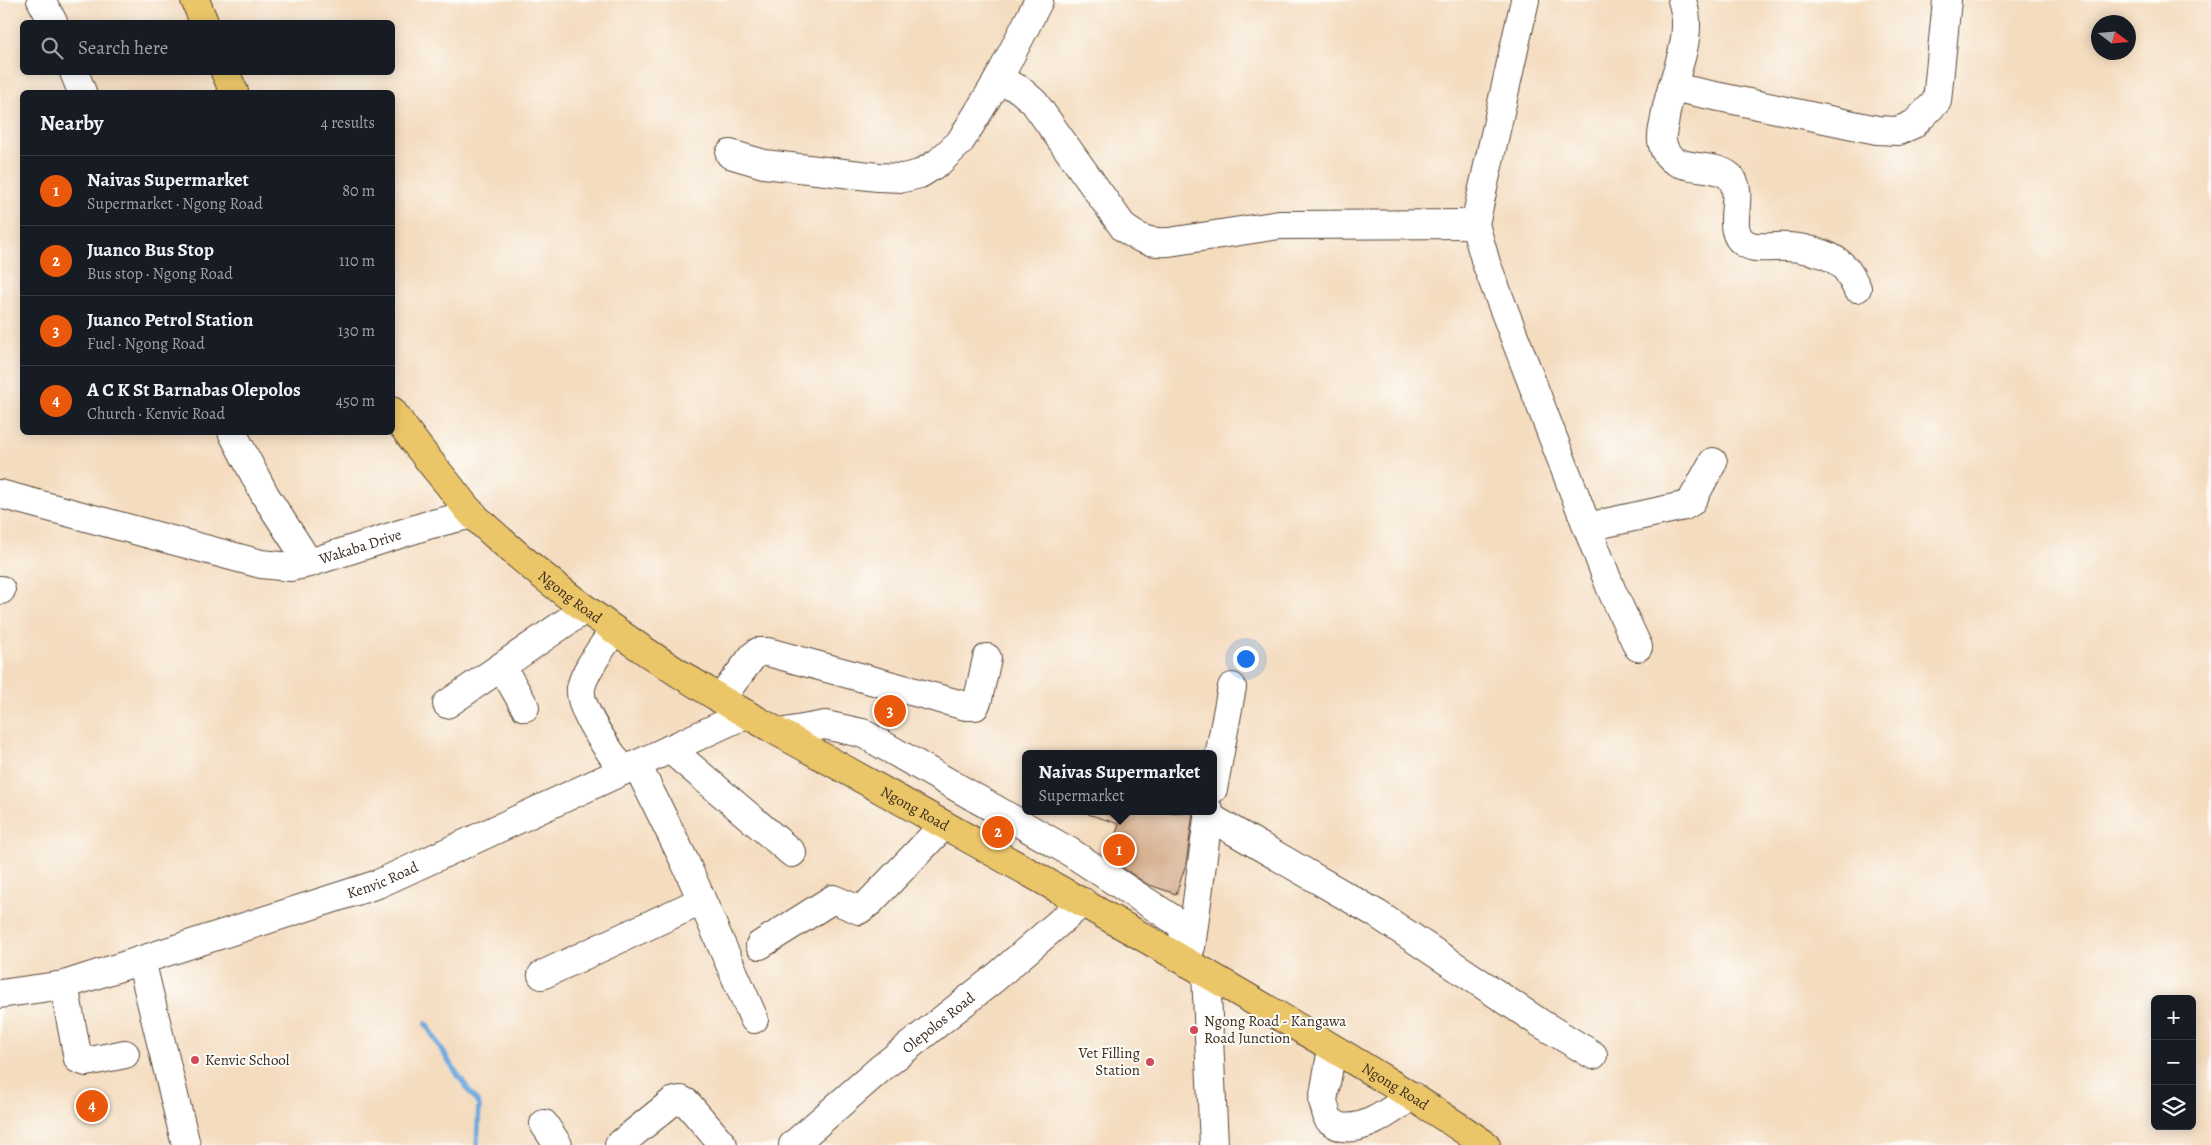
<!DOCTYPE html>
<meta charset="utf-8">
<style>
:root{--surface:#171b24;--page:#20242c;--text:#f1f3f6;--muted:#9ea1a6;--line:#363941;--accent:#ea580c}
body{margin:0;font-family:Alegreya,serif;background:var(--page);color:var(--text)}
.controls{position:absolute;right:15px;bottom:15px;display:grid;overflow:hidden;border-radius:8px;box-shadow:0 2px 12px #0003}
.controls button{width:45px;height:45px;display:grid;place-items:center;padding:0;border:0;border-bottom:1px solid var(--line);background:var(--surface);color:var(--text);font:25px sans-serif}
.compass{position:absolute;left:2091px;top:15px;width:45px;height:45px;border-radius:50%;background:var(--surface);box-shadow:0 2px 12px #0003;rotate:106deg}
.you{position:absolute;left:1245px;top:658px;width:18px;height:18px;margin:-12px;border:4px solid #fff;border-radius:50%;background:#1a73e8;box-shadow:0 0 0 8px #1a73e833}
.badge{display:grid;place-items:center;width:32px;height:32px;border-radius:50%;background:var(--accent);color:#fff;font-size:16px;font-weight:700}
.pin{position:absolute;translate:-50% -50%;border:2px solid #fff;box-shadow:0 1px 5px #0006}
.popup{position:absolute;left:1022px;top:750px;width:195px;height:65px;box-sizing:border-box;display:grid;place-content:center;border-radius:8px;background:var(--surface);filter:drop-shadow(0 1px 4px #0005);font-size:16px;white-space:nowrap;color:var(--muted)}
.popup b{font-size:19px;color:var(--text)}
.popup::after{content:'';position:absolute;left:50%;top:100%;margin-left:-10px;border:10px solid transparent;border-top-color:var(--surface)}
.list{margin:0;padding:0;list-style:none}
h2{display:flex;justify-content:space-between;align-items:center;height:65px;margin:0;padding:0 20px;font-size:21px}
h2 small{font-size:16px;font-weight:400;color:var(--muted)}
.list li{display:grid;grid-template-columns:32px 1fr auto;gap:15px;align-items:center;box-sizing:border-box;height:70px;padding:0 20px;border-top:1px solid var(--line)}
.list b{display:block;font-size:19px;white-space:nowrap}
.list p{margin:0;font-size:16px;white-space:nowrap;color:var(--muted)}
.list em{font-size:16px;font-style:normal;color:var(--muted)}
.icon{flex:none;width:28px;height:28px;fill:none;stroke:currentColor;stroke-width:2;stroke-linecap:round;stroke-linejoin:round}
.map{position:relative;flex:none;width:2211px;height:1145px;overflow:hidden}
.search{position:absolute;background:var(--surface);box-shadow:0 2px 12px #0003;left:20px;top:20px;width:375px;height:55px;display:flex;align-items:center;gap:12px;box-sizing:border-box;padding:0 18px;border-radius:8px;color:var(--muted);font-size:19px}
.panel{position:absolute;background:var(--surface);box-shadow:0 2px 12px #0003;left:20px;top:90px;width:375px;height:345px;border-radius:8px}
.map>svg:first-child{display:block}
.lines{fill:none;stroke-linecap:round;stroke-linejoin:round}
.stream{stroke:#6ca8dd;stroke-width:5.5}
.building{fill:#d2a986}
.minor-casing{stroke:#574536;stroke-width:30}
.major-casing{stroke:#574536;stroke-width:30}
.minor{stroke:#fff;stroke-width:28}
.major{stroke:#ebc669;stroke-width:28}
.poi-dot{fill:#d1495b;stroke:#fdfcf7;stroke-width:2}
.labels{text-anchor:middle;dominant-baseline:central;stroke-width:4;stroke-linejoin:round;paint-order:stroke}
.street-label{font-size:15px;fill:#3b2a1e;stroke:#fdfcf7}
.poi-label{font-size:15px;fill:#3b2a1e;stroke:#fdfcf7;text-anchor:start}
</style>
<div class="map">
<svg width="2211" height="1145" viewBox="0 0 2211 1145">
<rect width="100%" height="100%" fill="#fdfcf7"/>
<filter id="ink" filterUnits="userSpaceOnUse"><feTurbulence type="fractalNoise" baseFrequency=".02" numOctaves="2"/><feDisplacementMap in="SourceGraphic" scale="10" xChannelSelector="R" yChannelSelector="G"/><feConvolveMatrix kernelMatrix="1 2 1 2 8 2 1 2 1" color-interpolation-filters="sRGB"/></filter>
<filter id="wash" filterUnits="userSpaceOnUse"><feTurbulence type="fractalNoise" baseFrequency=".0096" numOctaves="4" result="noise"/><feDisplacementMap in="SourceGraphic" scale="20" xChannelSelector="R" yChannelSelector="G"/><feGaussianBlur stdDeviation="1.12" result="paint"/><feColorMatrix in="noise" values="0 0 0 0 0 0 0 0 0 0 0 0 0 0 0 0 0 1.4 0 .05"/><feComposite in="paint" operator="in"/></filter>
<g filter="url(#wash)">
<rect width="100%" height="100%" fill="#f4dcbf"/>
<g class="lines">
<path class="stream" d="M426,1024L451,1065L479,1105L477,1145"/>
</g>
<g id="blocks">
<path class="building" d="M1088,811L1193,813L1186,864L1176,894L1147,884L1108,858L1119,824L1088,814Z"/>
</g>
</g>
<g filter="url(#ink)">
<use href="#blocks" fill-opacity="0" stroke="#574536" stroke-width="1"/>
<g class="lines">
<g class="minor-casing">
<g id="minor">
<path d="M41,0L53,22"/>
<path d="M1525,0L1475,224L1486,263L1611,589L1638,647"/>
<path d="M1682,0C1684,7 1686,15 1686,22C1687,55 1669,86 1665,118C1664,125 1661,134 1662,141C1668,176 1708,161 1728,175C1749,191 1721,230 1746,244C1755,249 1765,247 1775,247C1796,246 1828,251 1843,266C1849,271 1853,281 1857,288"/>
<path d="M74,72L82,92"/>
<path d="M998,80L1019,89L1034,102L1124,228C1141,240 1149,243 1169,242L1279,225L1475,224"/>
<path d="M1672,87L1877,130L1898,131L1914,124L1937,101L1947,0"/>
<path d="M730,154L764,164L878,177L903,178L920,174L939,162L960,142L998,80L1039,0"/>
<path id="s1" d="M232,432L265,495L309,563L428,525L473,514"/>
<path d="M0,494L261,564L290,567L309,563"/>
<path d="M1587,527L1684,506L1691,502L1713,462"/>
<path d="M0,590H1"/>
<path d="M614,630C604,645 584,671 581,688C578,711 611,752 623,771"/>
<path d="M502,667L525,707"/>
<path d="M720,699L753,656L758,652H768L966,706H975L978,699L987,658"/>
<path d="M447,704L585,609"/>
<path d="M780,733L825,725L862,733L1070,852L1182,925L1188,963"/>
<path d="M670,749L792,853"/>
<path d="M637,765L685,862L754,1019"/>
<path d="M1213,789L1232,687"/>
<path d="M1208,816L1377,914L1540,1023L1593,1055"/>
<path d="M760,945L833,899L859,910L870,902L944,825"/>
<path d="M1191,947L1209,811"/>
<path d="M141,960L186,1145"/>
<path d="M1206,973L1214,1145"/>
<path d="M542,975L701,901"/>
<path d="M64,985L78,1059L86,1062L125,1054"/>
<path id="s2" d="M0,994L64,985L378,884L746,714"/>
<path d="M1332,1048L1323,1101L1328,1119C1332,1122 1337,1126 1342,1127C1367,1131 1392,1109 1412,1096"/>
<path d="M544,1124L558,1145"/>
<path d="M619,1145L672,1102L681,1100L687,1103L723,1145"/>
<path id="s3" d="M793,1145L880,1069L995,978L1083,902"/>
</g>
</g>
<g class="major-casing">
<g id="major">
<path d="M195,0L204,22"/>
<path d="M225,72L234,92"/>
<path id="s4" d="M392,411C410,437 428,460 448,484C456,494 464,506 474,516C556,593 649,658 746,714C915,809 1085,902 1252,1000C1331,1047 1410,1093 1486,1145"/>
</g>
</g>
<use href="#minor" class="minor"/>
<use href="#major" class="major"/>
</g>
</g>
<g class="poi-dot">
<circle cx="1194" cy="1030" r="5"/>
<circle cx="195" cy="1060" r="5"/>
<circle cx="1150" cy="1062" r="5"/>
</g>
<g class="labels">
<g class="street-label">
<text stroke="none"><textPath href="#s1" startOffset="206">Wakaba Drive</textPath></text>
<text stroke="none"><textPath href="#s4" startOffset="259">Ngong Road</textPath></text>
<text stroke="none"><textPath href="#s4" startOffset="664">Ngong Road</textPath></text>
<text stroke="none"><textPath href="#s2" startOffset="400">Kenvic Road</textPath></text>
<text stroke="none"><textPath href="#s3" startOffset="190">Olepolos Road</textPath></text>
<text stroke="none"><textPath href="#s4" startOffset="1219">Ngong Road</textPath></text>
</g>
<g class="poi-label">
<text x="1204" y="1021">Ngong Road - Kangawa<tspan x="1204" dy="17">Road Junction</tspan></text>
<text x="1140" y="1053" text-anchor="end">Vet Filling<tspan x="1140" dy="17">Station</tspan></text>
<text x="205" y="1060">Kenvic School</text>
</g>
</g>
</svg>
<div class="controls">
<button>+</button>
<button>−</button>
<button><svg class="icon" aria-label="layers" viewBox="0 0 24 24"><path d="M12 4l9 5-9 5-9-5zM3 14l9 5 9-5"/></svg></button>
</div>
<svg class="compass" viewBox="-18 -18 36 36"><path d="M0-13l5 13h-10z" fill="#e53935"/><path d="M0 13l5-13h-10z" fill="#9ea1a6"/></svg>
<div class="you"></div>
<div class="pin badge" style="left:1119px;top:850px">1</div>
<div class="popup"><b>Naivas Supermarket</b>Supermarket</div>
<div class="pin badge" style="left:998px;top:832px">2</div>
<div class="pin badge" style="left:890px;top:711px">3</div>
<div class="pin badge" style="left:92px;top:1106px">4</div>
<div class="search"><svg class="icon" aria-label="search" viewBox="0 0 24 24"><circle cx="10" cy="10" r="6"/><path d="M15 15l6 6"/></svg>Search here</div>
<section class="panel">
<h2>Nearby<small>4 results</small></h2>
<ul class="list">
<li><span class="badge">1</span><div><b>Naivas Supermarket</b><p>Supermarket · Ngong Road</p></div><em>80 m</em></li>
<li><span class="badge">2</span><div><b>Juanco Bus Stop</b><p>Bus stop · Ngong Road</p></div><em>110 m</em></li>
<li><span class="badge">3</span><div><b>Juanco Petrol Station</b><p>Fuel · Ngong Road</p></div><em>130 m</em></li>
<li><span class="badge">4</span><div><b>A C K St Barnabas Olepolos</b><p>Church · Kenvic Road</p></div><em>450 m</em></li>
</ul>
</section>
</div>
